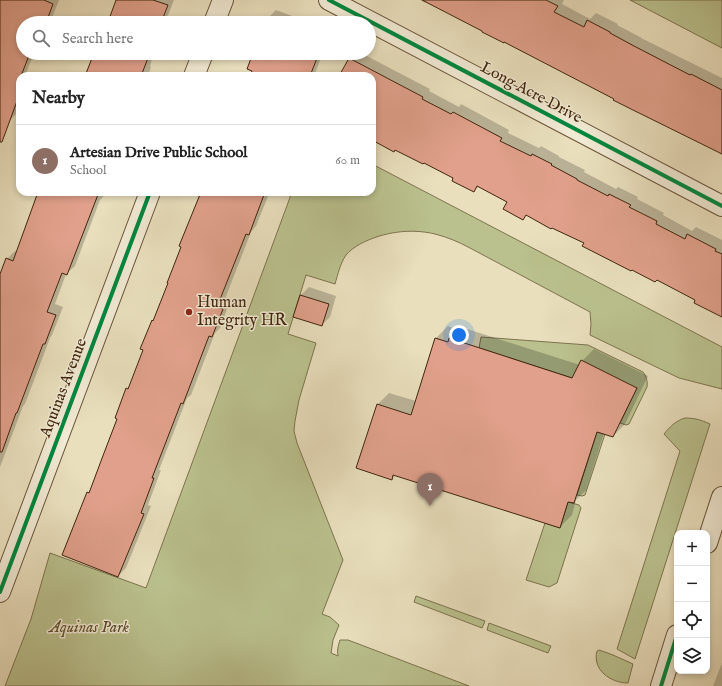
<!DOCTYPE html>
<meta charset="utf-8">
<style>
:root{--surface:#fff;--page:#f6f6f6;--text:#222;--muted:#767676;--line:#e0e0e0;--accent:#7c3aed}
body{margin:0;font-family:"IM FELL English",serif;background:var(--page);color:var(--text)}
.controls{position:absolute;right:12px;bottom:12px;display:grid;overflow:hidden;border-radius:8px;box-shadow:0 2px 6px #0003}
.controls button{width:36px;height:36px;display:grid;place-items:center;padding:0;border:0;border-bottom:1px solid var(--line);background:var(--surface);color:var(--text);font:20px sans-serif}
.you{position:absolute;left:459px;top:335px;width:14px;height:14px;margin:-10px;border:3px solid #fff;border-radius:50%;background:#1a73e8;box-shadow:0 0 0 6px #1a73e833}
.badge{display:grid;place-items:center;width:26px;height:26px;border-radius:50%;background:var(--accent);color:#fff;font-size:13px;font-weight:700}
.pin{position:absolute;translate:-50% -33px;filter:drop-shadow(0 1px 2px #0008)}
.pin::after{content:'';position:absolute;top:21px;width:14px;height:12px;background:inherit;clip-path:polygon(0 0,100% 0,50% 100%)}
.list{margin:0;padding:0;list-style:none}
h2{display:flex;justify-content:space-between;align-items:center;height:52px;margin:0;padding:0 16px;font-size:17px}
h2 small{font-size:13px;font-weight:400;color:var(--muted)}
.list li{display:grid;grid-template-columns:26px 1fr auto;gap:12px;align-items:center;box-sizing:border-box;height:72px;padding:0 16px;border-top:1px solid var(--line)}
.list b{display:block;font-size:15px;white-space:nowrap}
.list p{margin:0;font-size:13px;white-space:nowrap;color:var(--muted)}
.list em{font-size:13px;font-style:normal;color:var(--muted)}
.icon{flex:none;width:22px;height:22px;fill:none;stroke:currentColor;stroke-width:2;stroke-linecap:round;stroke-linejoin:round}
.map{position:relative;flex:none;width:722px;height:686px;overflow:hidden}
.search{position:absolute;background:var(--surface);box-shadow:0 2px 6px #0003;left:16px;top:16px;width:360px;height:44px;display:flex;align-items:center;gap:10px;box-sizing:border-box;padding:0 14px;border-radius:22px;color:var(--muted);font-size:15px}
.panel{position:absolute;background:var(--surface);box-shadow:0 2px 6px #0003;left:16px;top:72px;width:360px;height:124px;border-radius:12px}
.map>svg:first-child{display:block}
.green{fill:#bac18e;stroke:#7d734e}
.shadow{fill:#0003}
.building{fill:#e0a08b;stroke:#40250d}
.lines{fill:none;stroke-linecap:round;stroke-linejoin:round}
.minor-casing{stroke:#6a5439;stroke-width:22}
.minor{stroke:#f1ead4;stroke-width:20}
.cycleway-casing{stroke:#f1ead4;stroke-width:6}
.cycleway{stroke:#00873e;stroke-width:4}
.poi-dot{fill:#8f2418;stroke:#f1ead4;stroke-width:1.5}
.labels{text-anchor:middle;dominant-baseline:central;stroke-width:3;stroke-linejoin:round;paint-order:stroke}
.street-label{font-size:16px;fill:#40250d;stroke:#f1ead4}
.poi-label{font-size:16px;fill:#40250d;stroke:#f1ead4;text-anchor:start}
.park-label{font-size:16px;font-style:italic;fill:#5e4c2d;stroke:#f1ead4}
</style>
<div class="map">
<svg width="722" height="686" viewBox="0 0 722 686">
<rect width="100%" height="100%" fill="#e9dfbd"/>
<filter id="stains"><feTurbulence type="fractalNoise" baseFrequency=".005" numOctaves="4"/><feColorMatrix values="0 0 0 0 .2 0 0 0 0 .09 0 0 0 0 .02 0 0 0 .5 -.17"/></filter>
<radialGradient id="worn" r=".72"><stop offset=".6" stop-color="#630" stop-opacity="0"/><stop offset="1" stop-color="#630" stop-opacity=".3"/></radialGradient>
<g class="green">
<path d="M630,0H722V48Z"/>
<path d="M372,164L722,347V389L679,378L590,335L591,324L590,312L470,248C459,242 447,237 435,234C410,228 383,232 360,244C355,247 349,251 346,255C340,264 338,274 335,284L306,275L288,334L316,343L299,400L295,421L294,431L297,443L343,560L322,614L330,617L339,625L333,640L331,653L338,656C337,650 338,646 340,640H348L469,686H5L31,619L50,553L146,588L292,192H372Z"/>
<path d="M481,337L588,345L643,372C646,376 648,381 647,387L629,424L626,425L620,423L637,388L572,378L479,348Z"/>
<path d="M685,418C695,418 701,420 710,424L635,659L617,649L680,451L664,434C670,427 675,421 685,418Z"/>
<path d="M597,432L605,434L585,495L582,496L577,495Z"/>
<path d="M568,502L579,505L581,508L557,583L549,587L526,580L545,523L560,528Z"/>
<path d="M416,596L485,621L482,628L414,602Z"/>
<path d="M489,623L551,646L548,653L487,630Z"/>
<path d="M599,650L613,655L633,664L628,683C611,683 592,670 597,651Z"/>
</g>
<g class="shadow">
<path d="M0,0H59L50,23H23V53H34L25,76H20V104L16,114L8,122L0,141Z"/>
<path d="M117,0H174L165,23H106L112,16Z"/>
<path d="M420,0H564L562,4L590,19L596,13L618,24L617,25L642,38H641L722,78V155L718,152V151L427,2L426,3Z"/>
<path d="M276,10L311,23H266L268,18Z"/>
<path d="M95,53H154L150,66L151,67L148,76H86Z"/>
<path d="M254,53H323L314,76H251L253,70Z"/>
<path d="M355,53H361L430,89L429,91L459,107L461,104L509,130L508,133L539,148L541,146L559,156V157L585,170L584,172L616,189L618,187L638,197L637,199L664,213L663,215L692,231L696,227L722,240V316L696,300L585,243L527,215L523,218L509,201L479,186L474,191L455,178L372,137V76H341L349,59Z"/>
<path d="M39,192H105L103,197L100,200L75,266L66,274L55,304L63,307L52,335L50,338L25,404L23,406L0,467V277L7,259L15,251L18,252Z"/>
<path d="M202,192H270L269,194L256,226L251,232L225,299L230,301L220,328L215,333L191,395L187,398L159,470H161L148,505L151,506L126,568L118,576L64,554L88,493L91,490L118,418L127,389L130,386L144,350L153,321L155,318Z"/>
<path d="M309,287L336,296L330,317L322,325L294,316L301,295Z"/>
<path d="M448,326L459,330L461,327L580,365L582,361L594,349L648,376L625,424L613,436L604,433L586,490L576,500L572,515L560,527L396,474L392,479L377,405L389,393L416,401L436,338Z"/>
<path d="M722,663V686H713Z"/>
</g>
<g class="building">
<path d="M0,0H44L53,4L46,23H23V53H30L21,76H20V93L2,142H0Z"/>
<path d="M116,0H153L168,5L161,23H104L105,21L108,22Z"/>
<path d="M422,0H546L558,6L554,12L584,27L587,20L610,32V33L634,46L690,75L691,74L722,90V154L635,111L613,100L614,99L504,42V43L482,32V31Z"/>
<path d="M267,17L283,23H265Z"/>
<path d="M94,53H150L141,76H85Z"/>
<path d="M253,53H319L310,76H250L252,71L247,69Z"/>
<path d="M349,58L423,97L422,99L451,114L453,112L502,138L500,141L531,156L532,154L552,164L551,165L577,179V180L608,196L609,194L631,205L629,207L657,221L656,224L685,239L687,234L716,249L715,251L722,254V317L694,303L695,300L657,280L655,282L632,270L631,271L582,246L584,243L552,228L551,229L526,215L523,220L503,209L507,202L477,186L474,192L452,181L453,178L424,163L423,164L395,150L394,152L372,140V76H339Z"/>
<path d="M38,192H99L67,275L62,273L47,312L56,315L45,344H43L17,413H16L2,452H0V274L6,258L13,261Z"/>
<path d="M201,192H265L249,235L246,234L217,307L223,309L212,337L209,336L183,404L181,403L152,478H154L141,513L144,514L118,577L62,555L87,492L89,493L104,453L117,419L115,418L126,388L128,389L143,350L140,349L152,320L153,321L168,283H167L181,247L179,246Z"/>
<path d="M300,295L329,304L322,326L293,317Z"/>
<path d="M435,338L448,342L449,338L572,378L581,360L637,388L613,437L597,432L574,503L568,502L560,528L393,475L392,480L356,468L377,404L411,415Z"/>
</g>
<g class="lines">
<g class="minor-casing">
<g id="minor">
<path d="M329,0L722,206"/>
<path d="M214,23L223,0"/>
<path d="M194,76L203,53"/>
<path d="M707,543L722,497"/>
<path d="M0,592L150,192"/>
<path d="M661,686L677,635"/>
</g>
</g>
<use href="#minor" class="minor"/>
<g class="cycleway-casing">
<g id="cycleway">
<path d="M329,0L722,206"/>
<path d="M0,592L150,192"/>
<path d="M661,686L677,635"/>
</g>
</g>
<use href="#cycleway" class="cycleway"/>
</g>
<circle class="poi-dot" cx="189" cy="312" r="4"/>
<g class="labels">
<g class="street-label">
<text transform="translate(531 93) rotate(28)">Long Acre Drive</text>
<text transform="translate(64 388) rotate(-69)">Aquinas Avenue</text>
</g>
<g class="poi-label">
<text x="197" y="303">Human<tspan x="197" dy="18">Integrity HR</tspan></text>
</g>
<g class="park-label">
<text x="89" y="628">Aquinas Park</text>
</g>
</g>
<rect width="100%" height="100%" filter="url(#stains)"/>
<rect width="100%" height="100%" fill="url(#worn)"/>
</svg>
<div class="controls">
<button>+</button>
<button>−</button>
<button><svg class="icon" aria-label="locate" viewBox="0 0 24 24"><circle cx="12" cy="12" r="6"/><path d="M12 2v4M12 18v4M2 12h4M18 12h4"/></svg></button>
<button><svg class="icon" aria-label="layers" viewBox="0 0 24 24"><path d="M12 4l9 5-9 5-9-5zM3 14l9 5 9-5"/></svg></button>
</div>
<div class="you"></div>
<div class="pin badge" style="left:430px;top:506px;background:#8d6e63">1</div>
<div class="search"><svg class="icon" aria-label="search" viewBox="0 0 24 24"><circle cx="10" cy="10" r="6"/><path d="M15 15l6 6"/></svg>Search here</div>
<section class="panel">
<h2>Nearby<small></small></h2>
<ul class="list">
<li><span class="badge" style="background:#8d6e63">1</span><div><b>Artesian Drive Public School</b><p>School</p></div><em>60 m</em></li>
</ul>
</section>
</div>
